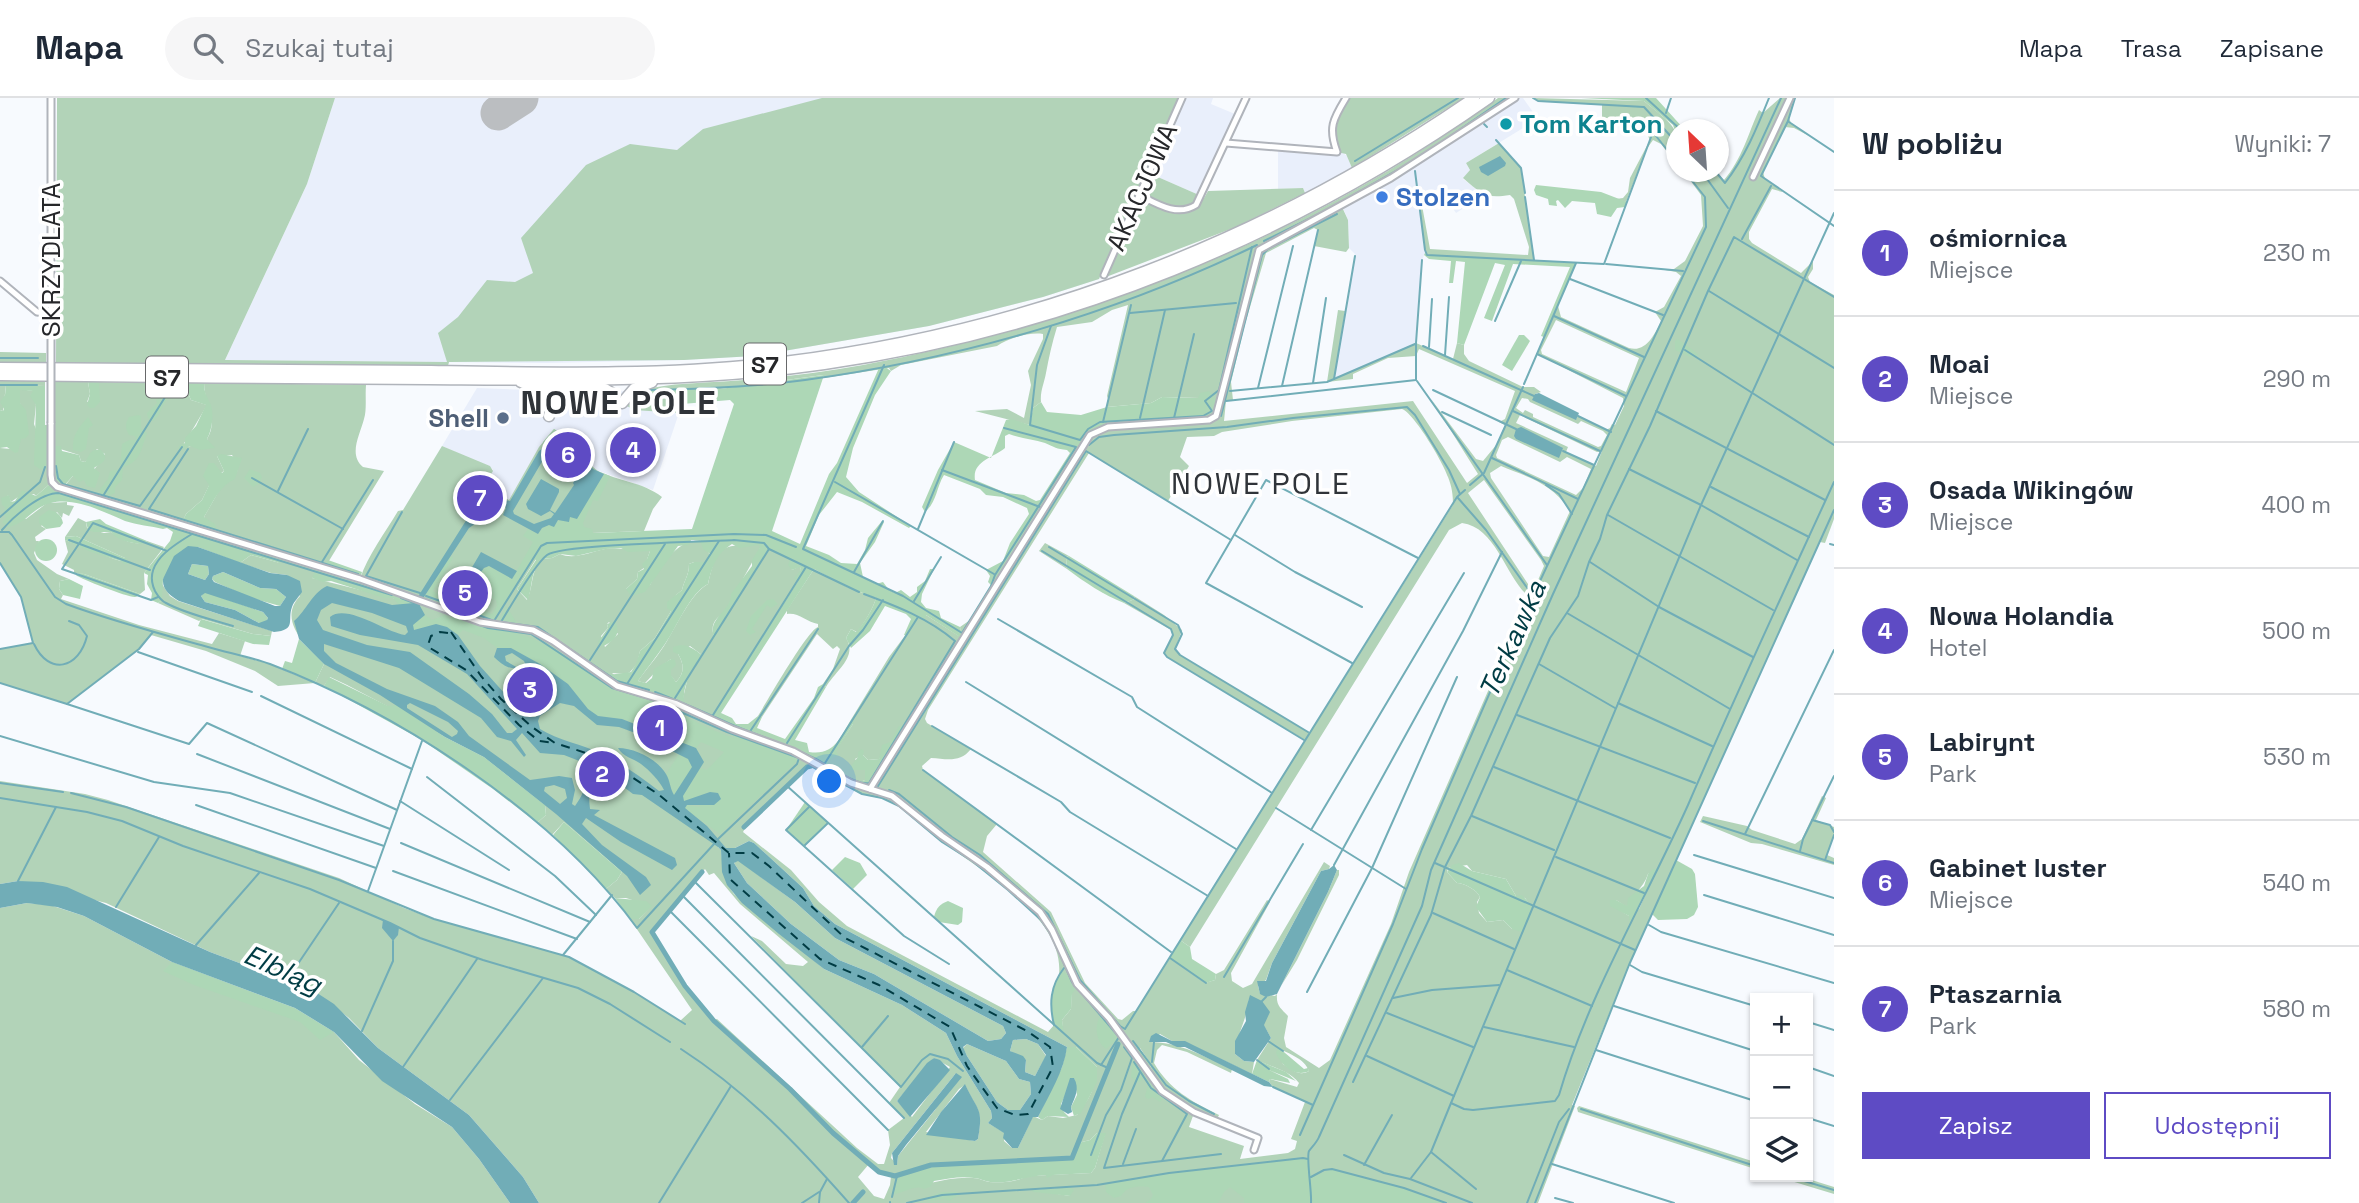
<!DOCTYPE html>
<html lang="pl">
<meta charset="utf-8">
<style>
:root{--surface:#fff;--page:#f6f6f7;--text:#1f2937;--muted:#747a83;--line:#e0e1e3;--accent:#5e4bc4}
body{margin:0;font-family:"Space Grotesk",sans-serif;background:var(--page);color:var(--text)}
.controls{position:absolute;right:21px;bottom:21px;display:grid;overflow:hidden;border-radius:0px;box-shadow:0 2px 5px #0004}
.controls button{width:63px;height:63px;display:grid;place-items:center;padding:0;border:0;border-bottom:2px solid var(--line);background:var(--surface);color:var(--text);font:35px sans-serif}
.compass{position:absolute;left:1666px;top:21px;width:63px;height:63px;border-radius:50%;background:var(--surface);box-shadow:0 2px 5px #0004;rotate:335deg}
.you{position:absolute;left:830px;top:684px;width:24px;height:24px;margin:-18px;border:5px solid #fff;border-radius:50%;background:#1a73e8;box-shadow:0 0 0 10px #1a73e833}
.badge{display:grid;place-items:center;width:46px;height:46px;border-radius:50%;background:var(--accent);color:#fff;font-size:23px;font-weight:700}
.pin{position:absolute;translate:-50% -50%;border:4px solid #fff;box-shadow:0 2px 7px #0006}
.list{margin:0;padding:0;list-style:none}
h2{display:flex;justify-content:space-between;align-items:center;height:91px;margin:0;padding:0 28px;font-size:30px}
h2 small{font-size:23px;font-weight:400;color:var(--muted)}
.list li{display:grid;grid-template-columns:46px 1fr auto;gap:21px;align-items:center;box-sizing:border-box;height:126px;padding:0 28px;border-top:2px solid var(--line)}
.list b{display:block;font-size:26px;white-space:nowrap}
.list p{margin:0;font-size:23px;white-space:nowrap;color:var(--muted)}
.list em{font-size:23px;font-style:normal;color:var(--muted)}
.actions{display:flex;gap:14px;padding:21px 28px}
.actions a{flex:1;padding:16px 0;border:2px solid var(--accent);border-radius:0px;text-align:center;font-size:24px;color:var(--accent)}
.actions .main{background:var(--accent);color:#fff}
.icon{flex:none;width:38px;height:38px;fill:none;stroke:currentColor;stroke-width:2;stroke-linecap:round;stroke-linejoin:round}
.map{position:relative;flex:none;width:1834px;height:1105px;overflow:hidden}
header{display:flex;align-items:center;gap:42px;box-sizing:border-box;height:98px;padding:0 35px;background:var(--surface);border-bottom:2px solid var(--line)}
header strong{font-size:33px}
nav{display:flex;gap:38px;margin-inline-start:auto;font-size:24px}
.search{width:490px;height:63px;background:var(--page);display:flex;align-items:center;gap:18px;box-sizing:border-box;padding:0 24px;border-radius:38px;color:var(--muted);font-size:26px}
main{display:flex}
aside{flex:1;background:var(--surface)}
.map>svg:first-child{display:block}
.built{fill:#e9effb}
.green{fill:#b2d3b8;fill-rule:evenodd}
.forest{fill:#add7b6;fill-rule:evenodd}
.water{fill:#71adb7;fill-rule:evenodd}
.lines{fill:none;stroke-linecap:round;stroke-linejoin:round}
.stream{stroke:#71adb7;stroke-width:2}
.canal{stroke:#71adb7;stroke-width:5}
.ferry{stroke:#003c44;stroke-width:2;stroke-dasharray:9 7;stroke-linecap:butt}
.runway{stroke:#bbbec1;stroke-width:35}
.street-casing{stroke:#b0b4bb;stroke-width:9}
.highway-casing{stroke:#b0b4bb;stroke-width:13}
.street{stroke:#fff;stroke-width:5}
.highway{stroke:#fff;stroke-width:10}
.street-bridge-casing{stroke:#b0b4bb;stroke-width:9;stroke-linecap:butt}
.street-bridge{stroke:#fff;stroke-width:5}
.culture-dot{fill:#0f9aa8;stroke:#fff;stroke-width:2.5}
.shop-dot{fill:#3f7fe0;stroke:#fff;stroke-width:2.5}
.service-dot{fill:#5c6f8a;stroke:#fff;stroke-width:2.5}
.labels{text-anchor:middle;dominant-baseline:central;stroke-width:7;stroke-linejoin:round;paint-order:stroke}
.shield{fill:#fff;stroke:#67686a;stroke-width:2}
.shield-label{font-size:24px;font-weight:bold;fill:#26272a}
.culture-label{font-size:26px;font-weight:bold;fill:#0d838f;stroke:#fff;text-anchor:start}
.street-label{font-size:26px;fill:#26272a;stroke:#fff}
.shop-label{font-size:26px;font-weight:bold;fill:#366cbe;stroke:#fff;text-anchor:start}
.service-label{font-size:26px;font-weight:bold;fill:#4e5e75;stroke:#fff;text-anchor:end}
.water-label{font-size:28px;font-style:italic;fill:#003c44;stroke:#fff}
.quarter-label{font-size:30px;letter-spacing:2px;fill:#303439;stroke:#fff}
.district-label{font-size:33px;font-weight:bold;letter-spacing:2px;fill:#303439;stroke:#fff}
</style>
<header>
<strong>Mapa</strong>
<div class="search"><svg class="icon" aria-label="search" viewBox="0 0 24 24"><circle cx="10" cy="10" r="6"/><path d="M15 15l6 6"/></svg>Szukaj tutaj</div>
<nav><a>Mapa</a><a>Trasa</a><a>Zapisane</a></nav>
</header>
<main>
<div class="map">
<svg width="1834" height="1105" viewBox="0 0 1834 1105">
<rect width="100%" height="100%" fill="#f7fafe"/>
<g class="built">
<path d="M335,0H1179L1099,181L1043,199L929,228L754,258L684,262L547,265L225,262L307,86Z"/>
<path d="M1184,0H1213L1211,6L1235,16L1199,97L1151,76Z"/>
<path d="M1515,0H1523L1538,21L1466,65L1470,72L1463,81L1484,97L1456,115L1439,90L1419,102L1425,155L1422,162L1416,245L1334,282L1355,156L1349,150L1348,122L1342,108Z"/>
<path d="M1278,53L1337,57V54H1342L1347,58L1352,70L1305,95L1303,90L1278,91Z"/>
<path d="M477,290L586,294L637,293L641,299L630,311L679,315L653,392L593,371L587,362L580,358L584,351L554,331L509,402L484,388L493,371L442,348Z"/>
</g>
<g class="green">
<path d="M57,0H335L307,86L225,262L447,264L438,235L458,219L487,182L515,184L533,175L521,140L586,67L630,46L677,52L703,31L822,0H1179L1099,181L1043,199L929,228L754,258L684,262L449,264L448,268L56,265Z"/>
<path d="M1349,0H1464L1352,70L1346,56L1337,54C1333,32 1337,19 1349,0Z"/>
<path d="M1498,0H1515L1342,109L1348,122L1349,150L1346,154L1314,148L1318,132L1314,130L1266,155L1245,226L1231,284L1233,302L1226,303L1224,323L1413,303L1467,385L1478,376L1431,301L1476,361L1483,363L1497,346L1505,327L1499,324L1505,321L1515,293L1419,251L1416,258L1388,260L1353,276V281L1327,284L1338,212L1345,213L1334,281L1416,245L1453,261L1457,245L1464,247V256L1469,263L1523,289H1534L1541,294L1535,296L1576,321L1578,318L1606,332L1610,330L1612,326L1615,327L1624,308L1623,300L1537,256L1558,208L1561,219L1629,250C1646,255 1655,236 1661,223L1655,214L1664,209L1681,178L1676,174L1665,172L1674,171L1685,163L1703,128L1701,97L1684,74H1716L1724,82C1742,61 1748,36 1759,12L1763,15L1780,0H1795L1789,20L1791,25L1811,39L1794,30L1785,29L1763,74L1765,81L1783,94L1772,91L1749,134V141L1752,145L1801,175L1813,163V171L1808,179L1810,184L1834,197V421L1825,445L1820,444L1629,867L1572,1007L1575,1008L1538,1105H539L523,1079L469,1017L378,950L349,920L314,893L210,854L106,805L18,783L0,786V683L85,696L108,702L339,780L404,810L434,821L569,859L634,894L680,923L692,912L630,821H639L651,808L626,800H615L606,791L617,782L622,774L564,724L552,737L537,725L546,717L545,707L484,659L347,587L330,579L324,588L315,585L278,588L255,573L206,553L151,537L139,551L67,606L0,585V551L33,545L21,499L0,465V350L11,351L21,340H26L20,305V291L33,293L36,307L34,326L51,371L52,384L36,398L34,396L18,399L11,404L8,397L5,409L26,421L47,405L67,404V407L74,408L69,418L63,415L62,420L57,414L41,428L46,431L35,439L36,443H39L34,455L37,462L57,476L69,481L60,483L59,491L63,497L61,501L139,527L212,546L219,535L245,543L240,558L267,565L315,585L324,566C306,548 277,522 300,498L287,477L271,475L240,465L251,457L280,465L215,438L204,419L220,391L237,374L238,366L232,357L217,358L224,373L221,375L217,371L202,402L186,416L181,427L62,391L73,378L94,372L105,356L97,351L85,364L81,363L79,357L51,348V327H55V283L88,284L90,296L87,304L98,299L99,284L173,285L171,291L179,295L183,291L187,293L191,302L207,307C199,321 191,334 183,347L185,349L209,345L207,341C219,322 204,305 204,285L366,287C365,298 367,311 364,321C360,337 348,356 363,369L384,373L324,471L312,480L393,500L410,507L360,481C368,457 385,435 398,413L403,412L442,348L490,368L493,373L484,387L509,402L539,349L554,331L584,351L580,358C587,362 590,369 598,373C618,383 643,384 662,399L653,411L644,433L592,435L536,461L517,491L527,502C534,487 530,474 542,461L552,460L560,456C574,462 590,454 605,451C620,448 634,454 650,453L644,470L638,474L637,481L626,491L650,487C661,468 675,443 700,442L710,457L705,464H694L689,466C689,478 684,482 682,492L676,497L671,513L655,540L640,553L637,566L630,574L626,576L612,575L636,594L683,600L688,579L702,557L690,548L678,556C684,566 685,575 676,584L671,578V561L661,568L645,585L638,583C647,570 659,557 667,543C677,527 691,495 708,486C717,446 722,447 760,447V450L724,515C715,520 710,528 714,538L769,451L790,461L792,472L800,468L801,472L798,482L713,617L797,663L800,657L824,670L853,626L852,620L889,559L919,519L926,517L962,540L960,529L970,522L991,488L994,490L1090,337L1213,300L1211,296L1199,300L1162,299L1151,305L1107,309L1108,301L1107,298L1128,207L1112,212L1092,224L1057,229C1052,245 1049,259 1046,275C1044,286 1040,293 1041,304L1033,310L1030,327L975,313L1007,311L1024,320L1031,287L1028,273L1043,241V236C1029,234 1008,240 997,248L901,267L891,273L889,270L824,280L823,277L720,291L692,293L683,291L642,292C671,285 701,285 731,283C775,280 819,275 863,267C1090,224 1310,138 1498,0ZM1556,222L1639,260L1626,294L1542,256L1541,252ZM1522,300L1528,301L1530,304L1578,326L1581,323L1603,333L1607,337L1601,348L1598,349L1533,319V316L1525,312L1523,315L1516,310ZM1402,311C1414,315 1444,366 1448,379C1452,389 1453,397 1453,407L1310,635L1180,557L1175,551L1182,532L1164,517L1134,498L1135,501L1124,505L1171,532L1173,537L1164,555L1167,559L1305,642L1180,842L1190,849L1449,432L1462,425C1495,429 1505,476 1526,496V506L1409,774L1391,826L1330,962L1319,970L1286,949L1284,940L1288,918C1281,910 1276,908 1277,896L1275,898L1260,895L1258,888L1266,882L1272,865L1321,773L1329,771L1330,768L1324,764L1252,886L1243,890L1232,883L1231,875L1270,804L1267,802L1224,872L1216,876L1215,882L1205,885L1170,860L1136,913H1133L1122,922L1118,921L1085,885L1051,814L983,754L987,738L997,726L923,672L922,668L931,660C947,661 960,665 971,651L927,625L925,621L928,612L1089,355L1168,403L1189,368L1180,359L1187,339L1214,338L1222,334L1292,323ZM1520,317L1597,354L1602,353L1596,368L1566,354L1568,349L1516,325ZM1508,339L1560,364L1567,359L1591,371L1583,390L1576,397L1497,360L1496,357L1502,342ZM1501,368C1530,380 1552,385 1570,413L1549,459L1543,458L1491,380L1490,375ZM1484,382L1541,462L1544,468L1536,487L1530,489L1468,395ZM609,524L618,536L605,549L601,538L608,530L607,526ZM898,634L870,691L860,684L865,682V672L855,661L863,657L868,662L879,661ZM811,668C828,678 844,689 863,696C873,700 884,699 894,705C911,714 924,730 940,742C979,772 1065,818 1059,877L1062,873L1072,884L1071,911L1062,922L1063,934L1054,927L1048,934L847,828L819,804L791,772L743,734L749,723ZM749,743L754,745L803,790L814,808L835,826L1067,949H1076L1097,969C1097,988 1088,1003 1077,1017L1063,1020L1048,1018L1042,1022L1033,1018L1018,1050H1012L1004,1043L1005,1035L988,1025L992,1020L991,1013L957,958L946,935L902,907L824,871L734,796C723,781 723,769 721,752L718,749L722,746L726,750H735ZM1467,767L1472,773L1506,781L1516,798L1525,800L1530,807L1512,831L1503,822L1487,824L1479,815L1477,804L1480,799C1477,792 1464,785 1457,785L1447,774L1448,770ZM705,771L709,777L714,775L740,806L808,864L803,868L786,866L762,843L751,838L900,989L889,1005L904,1020L888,1032L890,1047L884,1066H878L857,1050L717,921L714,922C690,894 671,865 652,834V831ZM1657,771L1639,811L1629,818L1621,813L1616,802L1627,809C1633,795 1643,791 1648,776ZM1249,901L1271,940L1257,962C1271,969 1289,972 1299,985L1297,989L1270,981L1269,984L1273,989L1305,1004L1291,1041L1297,1043L1295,1051L1288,1055L1240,1061L1244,1048L1189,1029L1194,1015L1216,1023L1219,1017C1192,1004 1169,991 1154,965L1157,952L1162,947L1187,954L1231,975L1232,971C1205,959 1180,944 1150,944L1160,936L1172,943L1185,944L1252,976L1254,964L1244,963L1235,956C1237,935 1247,922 1249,901ZM1140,950L1150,965L1152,974L1143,979L1133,962ZM1278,950C1289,956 1304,960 1309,973C1299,979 1291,971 1283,966ZM934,960L950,969L912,1019L897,1003ZM956,975L935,1012L898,1058L897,1066L891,1060L892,1055ZM965,987C977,1013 983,1009 978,1041L975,1043L926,1034L959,991ZM1097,1035L1105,1036L1095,1070L1091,1075L1027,1078C1017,1084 1001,1085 989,1084C984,1083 979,1080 973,1080C945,1078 923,1090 896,1090L897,1078L931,1067L1069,1061L1074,1057L1078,1045L1090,1042ZM869,1066L879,1074L891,1078L890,1087L884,1101L874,1098L858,1079ZM1070,1089V1098L1032,1092Z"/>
<path d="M1533,0L1644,3C1653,11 1674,25 1676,36C1679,44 1676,56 1676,65L1661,46L1653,42L1646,52L1626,104L1616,101L1623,100L1628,94L1630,80L1650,42L1645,32L1627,22L1620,23L1602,19V7L1538,3Z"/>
<path d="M1499,45L1521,70L1534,163L1427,157L1425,152L1419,102H1421L1430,151L1528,157L1529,149L1514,101L1510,97C1485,101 1482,96 1463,80L1470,72L1466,65Z"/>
<path d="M1151,76L1199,97C1187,120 1159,105 1142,96Z"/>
<path d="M1303,90L1305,95L1236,129L1106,179L1140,101C1169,114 1190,129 1208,93Z"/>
<path d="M0,254L46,255V265L0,264Z"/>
<path d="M0,283H45V288L6,287L3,313L0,312Z"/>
<path d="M641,299L684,300L679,315L634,312L627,308L628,305H635Z"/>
<path d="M78,420L86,424L87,430L104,435L111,434C121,442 136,449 147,443L164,449L144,475L145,492L140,496L84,476L74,475V472L62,466L68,454L65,442L114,461L121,463L125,460L76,438L65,439Z"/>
<path d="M1045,445L1069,458L1066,459L1067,471L1039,453Z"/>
<path d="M814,471L847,489L876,500C873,511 864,525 857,534L851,531L846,540C858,559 836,572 826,589L823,586L833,571L840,551L837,548L833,551L817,536L762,619L758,618C768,602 807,533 818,529V526C807,524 798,514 787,516V512Z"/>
<path d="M162,486L170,498L178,503L272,533L271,538L253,536L202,521L199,523L158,505L162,502Z"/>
<path d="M1822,698L1826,700L1816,722L1834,729V737L1827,757L1834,760V767L1762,746L1751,745L1700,724L1703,718L1747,728L1752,732L1795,746L1802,741Z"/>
<path d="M738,762L795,804L835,840L1003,928L1006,935L1001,941L988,943L874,876L839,862L791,826L747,785L734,765Z"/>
<path d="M1337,772H1339V777L1297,862L1281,888L1328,794Z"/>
<path d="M27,805L50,807L84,818L172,864L271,902L334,934L359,962L415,1006L452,1029L479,1061L510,1105H0V810Z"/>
<path d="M1026,941L1038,946L1046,958L1035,978L1025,974L1026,962L1010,953L1013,942Z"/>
<path d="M967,946L1006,963L1019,981L1030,984L1031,996L1020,1012H1008L997,1004L967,958L963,950Z"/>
<path d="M1579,1008L1755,1064V1071L1578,1014L1577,1010Z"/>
<path d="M1778,1079H1802L1834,1089V1096Z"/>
</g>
<g class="forest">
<path d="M1581,0H1656L1684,31L1676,32V35L1673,27L1644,3Z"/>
<path d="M1536,87L1601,94L1627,104L1625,109L1617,110L1611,119L1597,116L1595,105L1572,103L1565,110L1558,102L1556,103L1557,108L1549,107L1548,101L1536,97L1534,92Z"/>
<path d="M1425,155L1428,157L1576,165L1544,239L1541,238L1570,169L1513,166L1492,223L1484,220L1505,167L1495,165L1464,247L1457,245L1465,164L1456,163L1453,185H1449L1451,163L1429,161L1424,157Z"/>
<path d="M1519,237H1524L1530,243L1512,273L1502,267Z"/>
<path d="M1678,241L1698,256L1697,259H1690L1675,252V243Z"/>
<path d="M885,269L891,273L875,297L853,350L846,379L859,394L911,428L909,430L862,404L837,394L819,417L806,448L829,457L841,465L857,466L865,452L868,440L882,423L884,424L875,444L860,465L863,479L876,486L883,484L889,492L895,495L901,492L910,499L917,494V489L925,483L930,471H934L922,496L921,504L926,510L939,513L941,520L960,529L963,541L926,517L925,522L919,519L907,538L904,537L911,521L906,516L885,508L870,533L851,550L846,540L851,531L856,534C864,525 873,511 876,500L847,489L814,471L721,615L732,620L736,626H748L758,618L762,619L757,630L785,641L814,600L818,589L823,586L826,589L795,642L807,645L809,654C835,658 840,639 852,620L854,622L853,626L836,653L838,657L832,660L824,670L800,657L797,663L720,736L684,710L687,707L699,709L710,694L684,703L683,698L700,670L707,672L724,654L701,644L696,650L623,621L598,618L588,611L568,586L540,567L511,550H497L484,540L463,532L458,537C438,522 436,529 414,533L412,527L425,517L432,522L445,517L451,522L455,515L422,502L450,458L453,460L433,493L438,496L437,499L480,515L483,512L492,516L497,508L496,502L462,487L457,499L452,497L458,484L464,483L471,487L484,470L489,468L512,481L533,444L523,438L528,431L538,436C546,423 562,425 572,417C585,407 595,390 604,376C593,371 594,369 586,362C576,353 563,348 551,341L546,348L543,344L554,331L584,351L580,358L587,362L593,371L610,378L598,403L593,402L583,425L584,429L592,431L593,435L692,431L734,306L730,302L682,306L683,300L641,299V293L720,291L824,277L772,433L800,446L829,376L837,365L879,270ZM691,442H700L703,451L710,456L705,464H694L689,466C689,478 684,482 682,492L667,504V510L671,513L655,540L640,553L636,566L631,574L608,577L607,586C574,562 536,535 496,531L497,527L515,529L517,525L506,508L497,527L492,526L533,460L536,462L517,491L528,502C533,486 530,474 542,461L552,460L560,456L576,458L606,451L621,450L628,454L650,453L647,461L642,466L644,471L638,474L637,481L626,491L631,498L645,494L678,448L689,447ZM732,446L739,450L759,447L760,449L752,462V468L731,496C731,514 707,520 714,539L769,452L790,461L788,467L792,472L800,469L801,472L794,480L798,483L713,617L708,621L732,631L734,640C699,629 670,606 635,598L636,594L677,606L684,604C682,587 693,571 702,557C693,550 685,544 673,549V554L678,556C684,566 685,575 676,584L671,577V572L676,567L675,562L671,561L654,571L652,580L646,585L638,583C647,570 657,558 665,546C677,529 690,495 708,486C712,469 716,456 732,446Z"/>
<path d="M88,284H99L100,304L94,310H90L87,307L90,296Z"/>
<path d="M173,285H204C204,295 207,298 211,307C214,316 212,333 207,341L215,350L200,352L190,348L184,351H178L180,347L185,345V340L196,328L206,307L191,302L187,293L183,292L176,296L171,291Z"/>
<path d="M6,287L45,288V327H51V348H61L62,353L79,357L81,363L85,364C90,357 90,350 101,352C111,362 101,365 94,370L100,375L95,390L87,388L84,382L79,384L73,378L62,390L181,426L186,416L202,402L209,387L203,378L209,365H214L222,375L224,373L217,358L221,356L242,360L235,381C219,388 213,405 204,419L215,426L217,432L215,437L286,459L280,465L251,457L240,465L198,449L163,481L162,502L158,505L151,502L152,495L147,486L148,477L144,475L170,443L173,434L167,430L163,431C151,428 137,427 125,423C104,414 75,399 51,405C34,408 25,427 8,429L2,424L6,420L4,416L5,409L2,407L1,400L9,397L11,404L15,403L22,392L36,398L52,384L50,371H40L34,367L36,307L30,298L33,293L20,292V305L26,312L29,336L26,340L21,341L18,354L15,355L7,349L0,350V312L3,313L4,311L0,304L5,297Z"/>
<path d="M1209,293L1220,306L1212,321L1115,328L1092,335L994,490L988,484L990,478L986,472L1003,463L1010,445L1029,416L1027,410L1003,399L986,397L980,391L944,377C936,390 937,404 925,414L922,409L938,372L954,344L991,360L1006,322L1011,321L1030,327L1033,310L1041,304L1047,314L1081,317L1107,309L1151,305L1162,299L1198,300L1200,295ZM1009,336C1020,340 1033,341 1045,345C1055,349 1056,351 1067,352L1070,355L1040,402L1036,403L1024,397L1006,395L975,382C972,363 993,360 1005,350V338Z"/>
<path d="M165,296L172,297C161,304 162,317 153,323L148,320L147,315L157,305L156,302Z"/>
<path d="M138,317L141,318V331L147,335C141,351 141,364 123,369L122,382L115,389V395L106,399L100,395V391L108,381L110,373L120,371L122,346L129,342H136L135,338L129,337C125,330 125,326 129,319Z"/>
<path d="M88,319L93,327L89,330L86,351L81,354L73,352C72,337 79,329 88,319Z"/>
<path d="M250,371L260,375L262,379L260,385L253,389L244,380Z"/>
<path d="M49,412C57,414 61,416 63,425L60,429L46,431L39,425V419Z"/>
<path d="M100,421L106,426L147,443L142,446C132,445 117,443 111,434H94L88,432L86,424Z"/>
<path d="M76,438L125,460L133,466H124L121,463L91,454L65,442V439Z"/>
<circle cx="46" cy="452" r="11"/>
<path d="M1069,458L1134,498L1135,501L1124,505C1104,497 1084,484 1067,471L1066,459Z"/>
<path d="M328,462L362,474L360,481L417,500L410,507L400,508L393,500H384L331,483L323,484L312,480L317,469L324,470Z"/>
<path d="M192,466L208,468L209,476L205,482L188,476Z"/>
<path d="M223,474L260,490L276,491L286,499L280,508L251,500L215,484L212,481L213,478Z"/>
<path d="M79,475L84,476L140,496C138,497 137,499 135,499C130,500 80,481 76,477Z"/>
<path d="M69,481L83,488L80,501L63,497L59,491L60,483Z"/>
<path d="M205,494L263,514L268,520L266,525H259L235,512L205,504L201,498Z"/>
<path d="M773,501L778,506L771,510L767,507L752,531L756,534L750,537L746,533L751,518L767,502Z"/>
<path d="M201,521L253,536L271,538L269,547L253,546L198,528Z"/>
<path d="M615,523C622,536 614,544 601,549L598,544L608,530L607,526Z"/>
<path d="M299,541L324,566L315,585L282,571L285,563L292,565Z"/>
<path d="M329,579L388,608L396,607L445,639L484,659L545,707L546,717L537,725L493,691L422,642L324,588Z"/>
<path d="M899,628L908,629L870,691L860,689V684L865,682V672H850V669L858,659V654L862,651L864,653L863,657L868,662L879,661L882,647L890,644Z"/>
<path d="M679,656L688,661L693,669L674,698L666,676Z"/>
<path d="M805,704L828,725L805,748L786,732Z"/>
<path d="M564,724L622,774L617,782L606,791L553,737Z"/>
<path d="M845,759L860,765L867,777L853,791L832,772Z"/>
<path d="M1676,762L1692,771L1695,776L1698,809L1694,817L1687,821L1658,822L1652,816Z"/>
<path d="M1459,765L1472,773L1506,781L1516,798L1522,797L1532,808L1522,834L1512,831L1503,822L1487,824L1476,809L1480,799C1477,792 1464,785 1457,785L1447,774L1452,767Z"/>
<path d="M1653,771H1657L1630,827L1629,818L1610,808V802H1616L1627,808L1628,800L1644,788L1648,776Z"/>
<path d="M615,800L646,803L652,808L639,821H630Z"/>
<path d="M948,803L963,810L962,824L958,827L939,824L934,819C936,810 940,806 948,803Z"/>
<path d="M1180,842L1190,849L1192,861L1216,876L1215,882L1206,885L1170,860Z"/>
<path d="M172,864L295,910L334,934L320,942L300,924L194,887L163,873Z"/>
<path d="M1062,873L1069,878L1076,890L1072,896L1071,911L1062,922L1064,935L1054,927C1049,907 1050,890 1062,873Z"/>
<path d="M1103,919L1106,922L1109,920L1120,934L1118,941L1106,951C1097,945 1094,930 1099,920Z"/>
<path d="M1138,948L1150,965L1152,975H1147L1141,983L1137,984L1131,979L1133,962L1130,956Z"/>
<path d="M1067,949H1076L1097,969V984L1081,1015L1074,1018L1071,1009L1077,997L1074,980L1061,1006L1064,1014L1069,1019L1048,1018L1042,1022L1038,1019L1062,969Z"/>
<path d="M1278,949L1304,971L1308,970L1309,973C1295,980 1281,967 1276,955Z"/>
<path d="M1257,962L1286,974L1296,983L1269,972L1288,981L1290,985L1270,981L1269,984L1252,976Z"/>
<path d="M1153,983L1167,997L1160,1004L1152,999L1148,1001L1145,999L1148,986Z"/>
<path d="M1097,1035H1106L1095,1070L1091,1075L1053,1077L1047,1080L1046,1077C1026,1078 1010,1086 990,1084C984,1083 979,1080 974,1080C961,1078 947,1081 934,1083L930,1089L924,1091C915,1086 904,1095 894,1096L897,1078L931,1067L1069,1061L1074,1057L1078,1045L1090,1042Z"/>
<path d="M1303,1060L1308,1061L1312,1079L1332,1071L1404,1090L1446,1105H1244V1100L1230,1089L1224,1094L1218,1105H1145L1151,1101L1153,1097L1149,1089C1136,1088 1128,1088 1121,1098L1114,1100L1106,1094L1105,1086L1169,1075Z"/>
<path d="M1070,1089L1074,1092L1070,1098L1034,1094L1031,1092Z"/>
<path d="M942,1094H956L961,1096L949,1103L944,1101L927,1103L926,1100Z"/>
</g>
<g class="water">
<path d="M1500,58L1506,65L1505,68L1488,78L1481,74L1479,69L1481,68Z"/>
<path d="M1539,295L1579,315L1576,322L1532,302L1535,296Z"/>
<path d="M1521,329L1563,350L1559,360L1516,341L1514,338L1516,331Z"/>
<path d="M551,341L587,363L593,371L604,376L577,421L570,419L569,424L558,422L554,429L549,427L542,430L538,436L503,417L506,410L503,407L469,430L422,502L420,508L425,517L413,527L414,532L436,526L447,529L458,537L480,568L523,616L535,619C545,607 547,597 544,581C539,578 533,573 528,572C510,569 509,573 494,559L497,550H511L540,566L568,586L588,611L598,618L622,621L696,650L704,664L683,698L684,703L710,694L718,695L721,701L714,707H687L685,710L707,728L726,750H735L749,743L754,745L803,790L814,808L835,826L1067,949C1064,973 1049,997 1038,1019H1033L1018,1050H1012L1003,1040L1004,1035L988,1025L992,1020L991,1013L957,958L946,935L902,907L824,871L779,836L742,805L727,787L722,774L721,752L718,749L642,697L633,696L600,671C589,680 588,697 590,711L600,712L594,717L675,760L677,767L672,772L621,744L586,720L582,726L602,747L646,779L651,787L640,797L627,778L556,716L484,659L445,639L380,597L324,566L299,541L294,523C307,512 311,496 327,488L392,507L414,505L467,421L483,413L482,406L487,399L510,403L539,353L547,347ZM550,350L579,363L581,371L573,385L574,387L555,415L550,412L559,394V391L541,381L526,406L528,411L541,418L550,413L554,416L551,420L534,426L514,416L513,413ZM332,505L372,515L406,528L408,534L405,537C387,535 347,505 330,519L331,528L360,537L418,547L467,576L517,631L512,635H507L492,616L469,596L410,554L367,547L323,532L317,522L321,512ZM324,546L399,570L481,620L497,639L511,643L524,659L526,657L516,642L522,635L540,655L564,657L582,664C587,682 587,692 575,708L572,706L575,692L572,680L559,678L530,682L469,638L458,624L435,608L387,591L336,565L324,553ZM512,555L524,563L526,568L518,570L506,563L505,558ZM410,605L448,624L458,633L457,636L452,639L407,610V607ZM560,605L574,608L597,627L619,629L638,636L688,661L692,669L674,697C670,691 670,682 666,676C657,661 635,650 618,650C623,659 633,660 641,666C650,673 659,682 664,692L659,693C641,679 623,666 602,656C582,646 559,643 540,631L538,623L540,618ZM554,687L565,691L567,700L560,706L544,693L545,689ZM738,763L795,804L835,840L1003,928L1006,935L1001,941L988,943L874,876L839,862L791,826L747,785L734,765ZM1026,941L1038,946L1046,957L1035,978L1025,974L1026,962L1023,958L1010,953L1013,942ZM967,946L1006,963L1019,981L1030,984L1031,996L1020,1012H1008L997,1004L967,958L963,949Z"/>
<path d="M188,448L198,449L270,475L287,477L300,483L302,494C299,499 294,503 292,509C287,522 297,532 274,534L179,503C171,498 162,492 163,481L174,458ZM192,466L208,468L209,476L205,482L188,476ZM223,474L260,490L276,491L286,499L280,508H275L214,484L212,481L213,478ZM205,495L263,514L268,520L267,522L259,525L235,512L205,504L201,498Z"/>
<path d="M481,454L517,473L512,481L489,468L484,470L471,487L464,483Z"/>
<path d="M1334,767L1337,772L1328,794L1277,896L1266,899L1260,896L1257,883H1266L1272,865L1321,773L1329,771Z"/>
<path d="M18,783L43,784L67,789L210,854L314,893L334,906L378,950L469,1017L523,1079L539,1105H510L479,1061L452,1029L382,983L334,934L295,910L172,864L84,818L57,809L27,805L0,810V786Z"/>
<path d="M383,822L399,829L398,837L393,843L382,830Z"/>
<path d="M1250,897L1262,903L1270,914L1264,927L1271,940L1254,964L1244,963L1235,956V943L1246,923L1245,914Z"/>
<path d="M1156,935L1172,943H1185L1193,947L1269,984L1273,989L1264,988L1185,949H1177L1166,944H1149L1151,938Z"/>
<path d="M934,960L940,962L950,972L910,1019L897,1003L927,965Z"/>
<path d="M956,975L962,979L906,1047L898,1058L897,1067H894L892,1055Z"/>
<path d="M1070,980H1074C1080,991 1075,999 1071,1009L1072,1014L1068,1016L1060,1011Z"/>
<path d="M965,986C977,1013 984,1009 978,1041L975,1043L926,1037L941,1014Z"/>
</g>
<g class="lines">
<g class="stream">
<path d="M1533,0L1538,3L1644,9L1676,44"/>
<path d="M1646,0L1681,32"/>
<path d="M1795,0L1788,23L1761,78L1834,128"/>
<path d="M1666,15L1671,0"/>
<path d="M1789,24L1834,54"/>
<path d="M1484,26L1487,29"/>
<path d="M1654,32L1656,38L1676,63"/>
<path d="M1496,42L1521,70L1525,95"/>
<path d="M1433,50L1506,0"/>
<path d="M1355,63L1458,0"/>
<path d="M1415,73L1425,152L1427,157L1604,166L1654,31"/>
<path d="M1702,74L1728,110"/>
<path d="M1716,74L1725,85C1745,59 1757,30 1769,0"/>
<path d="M1355,96L1408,66"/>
<path d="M1525,99L1534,162"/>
<path d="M1834,115L1701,407L1451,1005L1464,1011L1473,1012L1555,1003L1559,997C1589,895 1645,803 1688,707C1735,598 1785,491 1834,384"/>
<path d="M1742,141L1771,88"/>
<path d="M1264,143L1335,108"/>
<path d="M1606,166L1683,173"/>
<path d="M1570,181L1663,217"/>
<path d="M1709,193L1834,270"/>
<path d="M1130,215L1236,205"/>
<path d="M1554,218L1644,259"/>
<path d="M1495,223L1521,163"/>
<path d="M1051,228L1037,267L1030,327L1080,342L1088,331L1100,324L1203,318L1212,313L1205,303L1219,292L1252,149"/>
<path d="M1423,248L1534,298"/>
<path d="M1429,249L1432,201"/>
<path d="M1685,252L1834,347"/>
<path d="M1537,256L1626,298"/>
<path d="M1445,257L1449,199"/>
<path d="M0,260H38"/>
<path d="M884,267L803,451L903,498L962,535L991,488L995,477L1076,349L1004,330"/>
<path d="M1334,281L1355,158"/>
<path d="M1417,283L1547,467"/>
<path d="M1313,285L1326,200"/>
<path d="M1524,286L1576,165"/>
<path d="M0,287H37"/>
<path d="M1282,288L1318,132"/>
<path d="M1258,290L1293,148"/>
<path d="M646,292C699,291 753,289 805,282C960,261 1117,215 1257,147"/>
<path d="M1433,292L1516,331"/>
<path d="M1230,293L1327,284L1415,246"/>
<path d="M1226,303L1416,282V245L1422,162"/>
<path d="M1513,313L1600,353"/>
<path d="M1656,313L1825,402"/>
<path d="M1442,314L1491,337"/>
<path d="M1221,318L1262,157L1268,151L1337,116"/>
<path d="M1578,318L1611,334"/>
<path d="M1140,320L1165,212"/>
<path d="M1174,320L1194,236"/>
<path d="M1103,324L1131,207"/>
<path d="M1089,347L1099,339L1114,337L1227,329L1293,320L1407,309L1415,317L1449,372L1460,396"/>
<path d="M188,351L149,411L358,476"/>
<path d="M1563,353L1594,367"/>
<path d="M1492,360L1578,401"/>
<path d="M56,368L58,380L63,386L140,408L182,349"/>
<path d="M1629,371L1701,407L1797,462"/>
<path d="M942,372L1040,409"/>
<path d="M252,380L343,431"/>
<path d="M835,384L994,476"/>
<path d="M1470,387L1484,375L1523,289"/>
<path d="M1546,387L1559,396L1572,416"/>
<path d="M1711,389L1809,439"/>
<path d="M278,393L308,331"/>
<path d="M103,398L167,296"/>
<path d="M1458,400L1486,432L1533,498L1706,129L1705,99L1685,74"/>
<path d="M402,414L366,478L420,495"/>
<path d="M1608,417L1773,512"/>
<path d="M0,419L40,384L45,369"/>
<path d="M918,431L954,344"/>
<path d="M2,432C14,418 40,395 59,395L392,497"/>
<path d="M0,434H9L12,437L55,499L66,506C112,523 161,536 208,549C229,555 250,559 270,566C401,616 554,716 637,830L714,746"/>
<path d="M192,436C172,448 142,466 155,493C158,498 160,502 166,505C186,516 211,521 233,528"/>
<path d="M1235,437L1295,474L1362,509"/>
<path d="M69,442L150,472"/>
<path d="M1830,446L1834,447"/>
<path d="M1049,449L1178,527L1182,536L1175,551L1180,557L1308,634"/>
<path d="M1042,453L1171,531L1173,537L1164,555L1167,559L1304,642"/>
<path d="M322,464L373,382"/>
<path d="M1590,464L1659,509L1753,559"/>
<path d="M0,465L21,499L33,545L0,551"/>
<path d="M854,474L883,423"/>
<path d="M426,498L446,505"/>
<path d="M158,499L151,502L62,471L93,425L167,453"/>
<path d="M401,500L414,505"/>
<path d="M914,503L941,459"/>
<path d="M450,506L494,523L541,448L547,445L734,436L766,437L796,449"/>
<path d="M1567,515L1730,611"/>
<path d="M452,517L488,530L531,536L612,590L653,602L727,634L799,660L797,666L717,742"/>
<path d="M998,521L1132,599L1137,609L1272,695"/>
<path d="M34,546C49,578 79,571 87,538L79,527L69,523"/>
<path d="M138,554L252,594"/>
<path d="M590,562L665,446"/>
<path d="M1352,565L1206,485L1266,382L1418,460"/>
<path d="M1539,566L1615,610"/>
<path d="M966,584L1236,751"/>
<path d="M0,585L67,606L139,551L153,534"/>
<path d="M627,586L719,443"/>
<path d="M649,592L617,583L538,529L501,524C510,509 535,466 547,457C562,446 705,444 734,442L764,445L769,451L859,494"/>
<path d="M655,594C682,604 708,616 735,628C762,639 789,647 816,661C829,668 855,687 869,685L955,543C928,520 896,508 864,496"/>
<path d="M261,598L412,671"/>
<path d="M675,600L769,451"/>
<path d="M1618,605L1712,648"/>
<path d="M67,606L189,646L207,625L397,712"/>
<path d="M713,617L806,469"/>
<path d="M1517,617L1695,685"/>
<path d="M932,628L1061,704L1070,714L1208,798"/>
<path d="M751,632L818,531"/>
<path d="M0,638L154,684L230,695L384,748"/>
<path d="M787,645L849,548L863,532L883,502"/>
<path d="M197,656L390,731"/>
<path d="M825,665L918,519"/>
<path d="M811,668L862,696L882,700L899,708L942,744L972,763L1008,792L1041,822L1052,838L1072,884L1119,939L1101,967"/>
<path d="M1494,669L1670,740"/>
<path d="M923,672L1171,854"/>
<path d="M427,679L555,778L596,817"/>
<path d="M0,685L63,694"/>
<path d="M787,688L1097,965L1108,970"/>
<path d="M878,688L1086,353L1231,442"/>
<path d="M889,692L899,696L952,739L980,757L1048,816L1080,882L1120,928L1125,931L1457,399L1465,392"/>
<path d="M71,695L126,709L339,782L434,821L569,859L634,894L685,926"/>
<path d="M0,700L87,714L122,723L183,748L310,791L390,825L420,840L483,862L578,890L610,906L670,944"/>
<path d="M400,703L509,772"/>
<path d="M196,707L376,770"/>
<path d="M809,709L786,732L904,838L949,866"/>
<path d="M1276,710L1406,791"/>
<path d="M1472,718L1554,752"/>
<path d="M1812,722L1830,727L1834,734"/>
<path d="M1703,723L1834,765"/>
<path d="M1311,732L1464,475"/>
<path d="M1745,736L1834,552"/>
<path d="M401,745L590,824"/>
<path d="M805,747L828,725"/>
<path d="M1800,753L1803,741L1834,678"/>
<path d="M1694,757L1834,800"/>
<path d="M1556,759L1644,795"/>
<path d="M1825,762L1834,737"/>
<path d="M1435,765L1635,852"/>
<path d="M1334,767L1463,533L1502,454"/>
<path d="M393,773L577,841"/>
<path d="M18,783L56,709"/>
<path d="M694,783L901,989L922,962L930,956L948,961L963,973"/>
<path d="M368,793L422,643"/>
<path d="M682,797L904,1020"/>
<path d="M1704,797L1834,837"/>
<path d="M116,809L159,739"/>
<path d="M669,812L888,1032"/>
<path d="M1433,815L1514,851"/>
<path d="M1649,827L1661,834L1834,885"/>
<path d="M196,847L259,775"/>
<path d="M563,857L612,797"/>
<path d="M1170,860L1206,885"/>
<path d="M1630,867L1642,874L1755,908"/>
<path d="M1507,872L1592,908"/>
<path d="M1224,879L1303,746"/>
<path d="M287,882L339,805"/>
<path d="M1307,894L1372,770L1457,579"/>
<path d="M1393,900L1432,892L1499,887"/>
<path d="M1262,903L1266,899"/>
<path d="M1614,908L1755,953"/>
<path d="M1387,915L1473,949"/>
<path d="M1808,924L1834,932"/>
<path d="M1054,927C1049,906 1050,888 1064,870"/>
<path d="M1484,929L1574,949"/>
<path d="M362,933L393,863V843"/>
<path d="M1133,943L1166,987L1189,1003L1214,1016"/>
<path d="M1268,943L1283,953"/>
<path d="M862,949L888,918"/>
<path d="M681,951C746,993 798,1047 849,1105"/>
<path d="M1596,952L1755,1003"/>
<path d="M1367,958L1454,998"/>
<path d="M1257,962L1269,971"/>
<path d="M1134,964L1151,990L1187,1016L1162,1063"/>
<path d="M1152,964L1154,944"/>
<path d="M403,969L477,861"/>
<path d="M1808,969L1834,978"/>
<path d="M1140,974L1122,1016L1104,1070L1221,1056"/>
<path d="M1353,984L1431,817L1445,769L1471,718L1550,540L1578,498L1589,464L1600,441L1607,417L1650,328L1708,193L1734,139L1834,199"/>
<path d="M1273,989L1313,1007"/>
<path d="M450,1002L543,880"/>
<path d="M1581,1011L1755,1068"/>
<path d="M1808,1020L1834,1028"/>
<path d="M1300,1037L1393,826L1422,751L1527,509"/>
<path d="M1431,1054L1476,1091"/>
<path d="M1091,1057L1106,1017L1121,992L1132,960L1124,949"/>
<path d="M1344,1057L1384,1075L1410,1081L1472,1105"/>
<path d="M1123,1066L1136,1031"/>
<path d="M1552,1066L1674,1105"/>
<path d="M1364,1067L1392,1017"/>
<path d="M1311,1079L1324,1072L1332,1071L1404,1090L1446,1105"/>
<path d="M1791,1079L1834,1092"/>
<path d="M1411,1080L1431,1054L1451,1005"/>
<path d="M892,1099L897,1078"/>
<path d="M1555,1100L1573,1105"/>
<path d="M659,1105L731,988"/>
<path d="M802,1105L819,1094"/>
<path d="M819,1105L820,1094L827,1081"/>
<path d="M890,1105V1104"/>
<path d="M907,1105L942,1097L1097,1087L1169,1075L1303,1060L1308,1061"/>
<path d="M1311,1105C1312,1094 1306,1059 1309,1053C1312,1049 1317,1044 1319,1039L1422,808L1431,772L1553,496L1781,0"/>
<path d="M1527,1105L1559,1024L1569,1011"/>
<path d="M1535,1105L1629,867L1834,412"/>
</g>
<g class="canal">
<path d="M744,729L807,669L811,668"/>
<path d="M702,774L652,834L685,888L714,923L790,991L833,1035L879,1074L895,1078L931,1067L1072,1060L1118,946"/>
<path d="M853,1105L863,1094"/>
</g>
<g class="ferry">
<path d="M451,534L481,578L501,601L532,629L555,645L589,656L613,667L658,696L729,755H752L769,768L845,840L1027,933L1050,949L1053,969L1028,1016L1015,1017L997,1010L967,968L950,929L879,887L820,861L730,781L729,755"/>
<path d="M448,535L440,534L431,538L428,547L430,550L466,572L519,627L539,643L554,645"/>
</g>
<path class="runway" d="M498,15L521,0"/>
<g class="street-casing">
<g id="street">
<path d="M51,0V234"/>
<path d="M1226,45L1337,54C1328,30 1333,21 1346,0"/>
<path d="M1753,79L1790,0"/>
<path d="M1139,97C1157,106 1177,119 1196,107L1246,0"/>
<path d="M1104,177L1182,0"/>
<path d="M0,183L37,214L51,216"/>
<path d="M51,325V377L52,384L57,389L360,481L480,524L533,532L553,543L617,588L677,606L732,631L793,653L851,685L892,698L942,738L987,769L1040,814L1052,832L1077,886L1109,920L1162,993L1194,1014L1258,1040L1254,1052"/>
<path d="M870,691L1090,337L1108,329L1209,322L1216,318L1259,152L1391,80L1515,0"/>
</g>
</g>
<g class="highway-casing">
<g id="highway">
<path d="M0,270C144,271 287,272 431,273C548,275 667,278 784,264C1033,233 1268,142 1474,0"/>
<path d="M0,277C143,279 285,280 428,281C560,282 693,285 824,266C1064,232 1291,139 1489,0"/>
<path d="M521,284L538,291H605L613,296L616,303"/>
<path d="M538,291L545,303L539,311"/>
<path d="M622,305L634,291L652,284"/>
<path d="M549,318C552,304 558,298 571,293"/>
</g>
</g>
<use href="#street" class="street"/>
<use href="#highway" class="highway"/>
<g class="street-bridge-casing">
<path id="street-bridge" d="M51,325V234"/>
</g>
<use href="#street-bridge" class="street-bridge"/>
</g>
<circle class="culture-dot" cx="1506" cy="26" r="7"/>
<circle class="shop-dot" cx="1382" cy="99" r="7"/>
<circle class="service-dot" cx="503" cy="320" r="7"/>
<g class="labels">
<g class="shield">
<rect x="744" y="245.5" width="42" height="41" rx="5"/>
<rect x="146" y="258.5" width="42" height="41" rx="5"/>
</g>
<g class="shield-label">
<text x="765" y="266">S7</text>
<text x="167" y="279">S7</text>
</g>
<g class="culture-label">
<text x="1520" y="26">Tom Karton</text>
</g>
<g class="street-label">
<text transform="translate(1142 89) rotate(-66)">AKACJOWA</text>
<text transform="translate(51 162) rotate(-90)">SKRZYDLATA</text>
</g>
<g class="shop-label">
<text x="1396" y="99">Stolzen</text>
</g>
<g class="service-label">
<text x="489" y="320">Shell</text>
</g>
<g class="water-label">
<text transform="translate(1512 541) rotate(-66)">Terkawka</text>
<text transform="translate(283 871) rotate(24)">Elbląg</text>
</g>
<g class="quarter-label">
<text x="1261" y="385">NOWE POLE</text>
</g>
<g class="district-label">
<text x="619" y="305">NOWE POLE</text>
</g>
</g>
</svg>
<div class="controls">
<button>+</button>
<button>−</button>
<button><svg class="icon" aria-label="layers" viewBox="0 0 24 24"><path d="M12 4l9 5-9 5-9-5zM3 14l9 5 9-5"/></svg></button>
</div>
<svg class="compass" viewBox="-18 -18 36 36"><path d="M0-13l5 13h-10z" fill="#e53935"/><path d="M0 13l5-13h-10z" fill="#747a83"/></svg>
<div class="you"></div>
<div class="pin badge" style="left:660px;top:630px">1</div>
<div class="pin badge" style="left:602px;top:676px">2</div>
<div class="pin badge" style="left:530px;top:592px">3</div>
<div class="pin badge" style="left:633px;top:352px">4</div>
<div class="pin badge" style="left:465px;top:495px">5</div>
<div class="pin badge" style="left:568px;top:357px">6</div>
<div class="pin badge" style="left:480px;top:400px">7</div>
</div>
<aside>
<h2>W pobliżu<small>Wyniki: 7</small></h2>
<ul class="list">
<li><span class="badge">1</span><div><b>ośmiornica</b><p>Miejsce</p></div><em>230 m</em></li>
<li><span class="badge">2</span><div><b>Moai</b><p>Miejsce</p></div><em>290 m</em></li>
<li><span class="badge">3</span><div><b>Osada Wikingów</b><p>Miejsce</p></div><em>400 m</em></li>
<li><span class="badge">4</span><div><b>Nowa Holandia</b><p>Hotel</p></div><em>500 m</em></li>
<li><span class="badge">5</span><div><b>Labirynt</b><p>Park</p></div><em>530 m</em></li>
<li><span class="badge">6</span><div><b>Gabinet luster</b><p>Miejsce</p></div><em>540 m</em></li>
<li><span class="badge">7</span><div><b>Ptaszarnia</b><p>Park</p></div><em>580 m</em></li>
</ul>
<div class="actions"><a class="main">Zapisz</a><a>Udostępnij</a></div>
</aside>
</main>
